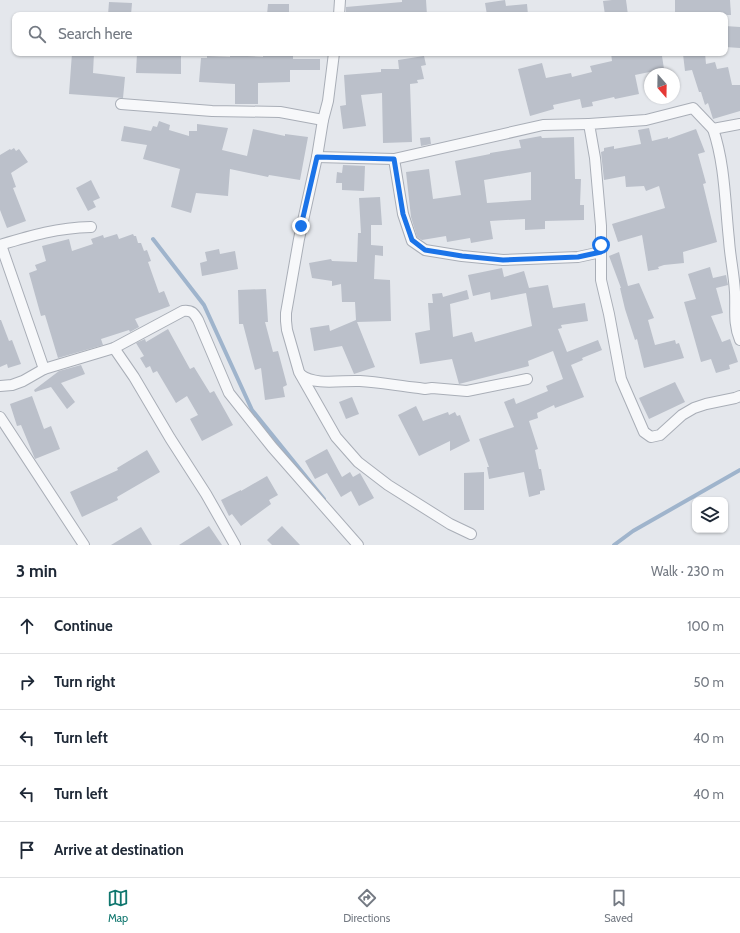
<!DOCTYPE html>
<meta charset="utf-8">
<style>
:root{--surface:#fff;--page:#f2f2f3;--text:#1f2937;--muted:#747a83;--line:#e0e1e3;--accent:#0f766e}
body{margin:0;font-family:Cabin,sans-serif;background:var(--page);color:var(--text)}
.controls{position:absolute;right:12px;bottom:12px;display:grid;overflow:hidden;border-radius:8px;box-shadow:0 1px 3px #0004}
.controls button{width:36px;height:36px;display:grid;place-items:center;padding:0;border:0;border-bottom:1px solid var(--line);background:var(--surface);color:var(--text);font:20px sans-serif}
.compass{position:absolute;left:644px;top:68px;width:36px;height:36px;border-radius:50%;background:var(--surface);box-shadow:0 1px 3px #0004;rotate:160deg}
.stop{position:absolute;width:12px;height:12px;margin:-9px;border:3px solid #1a73e8;border-radius:50%;background:#fff}
.stop.end{background:#1a73e8;border-color:#fff;box-shadow:0 1px 4px #0008}
.list{margin:0;padding:0;list-style:none}
h2{display:flex;justify-content:space-between;align-items:center;height:52px;margin:0;padding:0 16px;font-size:17px}
h2 small{font-size:13px;font-weight:400;color:var(--muted)}
.list li{display:grid;grid-template-columns:26px 1fr auto;gap:12px;align-items:center;box-sizing:border-box;height:56px;padding:0 16px;border-top:1px solid var(--line)}
.list b{display:block;font-size:15px;white-space:nowrap}
.list em{font-size:13px;font-style:normal;color:var(--muted)}
.icon{flex:none;width:22px;height:22px;fill:none;stroke:currentColor;stroke-width:2;stroke-linecap:round;stroke-linejoin:round}
.map{position:relative;flex:none;width:740px;height:545px;overflow:hidden}
.search{position:absolute;background:var(--surface);box-shadow:0 1px 3px #0004;left:12px;right:12px;top:12px;height:44px;display:flex;align-items:center;gap:10px;box-sizing:border-box;padding:0 14px;border-radius:8px;color:var(--muted);font-size:15px}
.sheet{height:332px;background:var(--surface)}
nav{display:flex;justify-content:space-around;align-items:center;box-sizing:border-box;height:56px;border-top:1px solid var(--line);background:var(--surface);font-size:11px;color:var(--muted)}
nav a{display:grid;justify-items:center;gap:2px}
nav .on{color:var(--accent)}
.map>svg:first-child{display:block}
.lines{fill:none;stroke-linecap:round;stroke-linejoin:round}
.stream{stroke:#9fb4cc;stroke-width:4}
.building{fill:#bbc0ca;fill-rule:evenodd}
.minor-casing{stroke:#a9aeb7;stroke-width:12}
.minor{stroke:#f7f8fa;stroke-width:10}
.route{stroke:#1a73e8;stroke-width:5}
</style>
<div class="map">
<svg width="740" height="545" viewBox="0 0 740 545">
<rect width="100%" height="100%" fill="#e4e7ec"/>
<g class="lines">
<g class="stream">
<path d="M153,239L204,305L252,410L324,499"/>
<path d="M614,545L633,531L740,470"/>
</g>
</g>
<g class="building">
<path d="M402,0H426L427,15H346V7L402,2Z"/>
<path d="M505,0L506,6L527,4L528,15H487L485,3Z"/>
<path d="M612,0H626L628,15H605L603,1Z"/>
<path d="M675,0H730L731,15H675Z"/>
<path d="M109,2L132,3L131,15H108Z"/>
<path d="M268,4H289V15H267Z"/>
<path d="M725,26L740,27V48L725,47Z"/>
<path d="M72,53H94L93,73L125,77L123,98L69,94Z"/>
<path d="M137,53H181V74L136,73Z"/>
<path d="M263,53H293V59H320V70H290V82L258,83V104H235V84L199,82L201,58H207V56L230,57V55L263,57Z"/>
<path d="M611,53H657V56H662L664,69L635,75L639,94L615,99L614,97L592,102L593,106L582,108L580,99L553,105L554,109L530,116L518,69L542,63L546,78L571,73L572,77L592,72L590,66L612,61Z"/>
<path d="M705,53L706,64L715,62L717,69L728,67L732,85H740V111L713,119L708,103L705,105L701,92H699L692,70L685,71L683,54Z"/>
<path d="M424,56L426,65L421,66L424,79L417,80L418,83L410,84L412,142L383,143L382,93L361,95L366,126L343,129L340,106L346,105L344,75L381,72V69H399L398,60Z"/>
<path d="M159,121L170,125L169,130L189,136V131H197V124L228,128L222,150L247,156L253,129L285,136V134L308,137L300,180L269,175L268,177L230,169L228,196L196,193L191,213L171,207L180,169L143,159L147,145L121,141L124,126L151,131L153,126L157,127Z"/>
<path d="M649,128L652,141L668,137V139L696,129L705,152L698,154L706,183L703,184L717,242L683,252L684,263L664,265L658,267L659,269L648,271L642,235L618,242L612,224L665,208L659,186L646,191L644,186L626,187L625,176L604,180L601,152L604,151V148L614,146V149L641,144L638,130Z"/>
<path d="M541,136L542,138L574,137L575,179H581L580,205H584V220L545,221V229L525,230V219L490,221L493,239L471,243L470,238L447,242L446,236L422,240L417,237L411,217L406,172L429,169L433,199L461,195L455,161L490,154V153L521,148L519,140ZM531,172V200L487,203L484,180Z"/>
<path d="M430,137L431,144L421,146L420,138Z"/>
<path d="M14,148L16,151L19,149L28,162L11,173L16,187L13,188L26,221L7,228L0,210V155L10,149L11,150Z"/>
<path d="M343,165L365,166L364,191L342,190V183H336L337,172L342,173Z"/>
<path d="M91,180L100,198L93,201L96,207L88,211L76,188Z"/>
<path d="M380,197L382,225H371V245L383,246V256L375,255L374,279L390,280L391,321L357,322L375,367L354,374L342,346L314,351L310,328L329,325L330,331L356,320L355,302H342L341,284L332,286V281L312,278L309,263L331,259L332,261L357,262L358,233H361L359,198Z"/>
<path d="M117,234L119,239L133,234L134,236H136L138,243H141L144,251L147,250L151,261L148,262L159,293L164,291L170,306L135,319L139,327L130,332L129,330L101,339L103,345L58,358L45,315L41,316L29,273L37,270L35,265L46,261L42,246L69,239L72,251L93,244L91,239L103,235L104,238Z"/>
<path d="M219,249L220,254L235,251L238,269L202,276L200,263L207,261L205,252Z"/>
<path d="M619,252L628,286L639,283L654,318L648,320L655,345L675,340L676,344L679,343L684,358L644,368L637,339L635,340L625,309L620,288H621L609,256Z"/>
<path d="M710,267L713,278L726,275L728,285L716,288L723,313L711,316L722,342L730,339L738,362L729,365L730,369L716,373L711,359L701,362L684,302L696,299L688,274Z"/>
<path d="M502,268L504,277L524,271L529,288L548,285L553,308L585,303L588,321L561,325L562,328L558,329L567,352L598,340L602,350L582,358L583,360L571,365L584,397L555,408L554,405L537,413L538,418L529,421L538,449L535,450L539,469H541L545,490L540,491V494L529,497L524,472L489,479L487,467H489L479,439L514,427L504,402L514,398L516,404L548,391L546,386L563,379L553,351L528,361L529,366L459,384L452,359L420,364L415,333L430,330L428,303H433L432,294L442,293L443,297L467,290L469,299L450,304L453,337L472,332L475,342L532,326L526,293L491,300L490,292L473,296L468,275Z"/>
<path d="M266,289L268,322H265L273,352L278,351L287,385L283,387L285,397L265,400L261,368L255,370L243,324H239L238,290Z"/>
<path d="M0,320H1L9,341L12,340L21,364L8,368L7,364L0,367Z"/>
<path d="M168,329L190,369L194,367L210,393L214,391L233,425L202,441L190,419L198,415L187,396L176,403L157,371L153,373L150,366L146,368L140,358L144,356L136,343L145,339L146,342Z"/>
<path d="M81,365L85,374L61,383L75,402L67,409L51,387L35,392L34,390L59,371Z"/>
<path d="M675,382L685,402L649,419L639,398Z"/>
<path d="M32,396L44,429L51,426L60,449L35,459L21,425L17,426L10,404Z"/>
<path d="M352,397L359,414L346,419L339,402Z"/>
<path d="M416,406L423,421L448,412L449,415L455,412L457,416L460,415L470,441L450,451V441L419,456L398,415Z"/>
<path d="M327,449L342,477L350,472L353,477L360,473L374,498L359,506L351,491L341,497L327,473L315,479L305,461Z"/>
<path d="M147,450L160,472L117,497L118,500L82,517L70,492L118,470L117,468Z"/>
<path d="M484,472V510H464V473Z"/>
<path d="M267,476L278,495L269,500L271,504L241,526L232,514L229,516L221,500L241,490V491Z"/>
<path d="M209,526L222,545H179Z"/>
<path d="M282,526L300,545H272L267,540Z"/>
<path d="M141,527L152,545H111Z"/>
</g>
<g class="lines">
<g class="minor-casing">
<g id="minor">
<path d="M339,15L340,0"/>
<path d="M334,53L328,101L323,120L317,157L299,239L286,313V321L287,330L299,372L336,437L358,462L388,485L450,524L471,534"/>
<path d="M121,104L212,111L280,112L323,120"/>
<path d="M740,124L713,129L693,108L646,120L589,124L595,158L601,226V280L609,314L621,379L644,432L651,437L660,435L682,415L694,408L706,404L735,398L740,396"/>
<path d="M713,129C725,164 725,203 729,240C730,257 734,274 735,292C736,308 733,324 740,340"/>
<path d="M317,157L394,159L403,214L412,241L425,250L462,256L503,260L578,257L601,252"/>
<path d="M394,159L543,125L589,124"/>
<path d="M0,245C33,235 57,228 91,227"/>
<path d="M1,245L44,369"/>
<path d="M114,348L134,377L170,438L206,494L235,545"/>
<path d="M301,375C315,386 343,380 360,381C379,382 399,386 419,388L425,389L432,388L467,391L527,379"/>
<path d="M0,386L12,385L23,381L44,369L114,348L183,311C192,310 194,313 198,320L229,393L272,447L358,545"/>
<path d="M0,417L84,545"/>
</g>
</g>
<use href="#minor" class="minor"/>
</g>
<g class="lines">
<path class="route" d="M301,226L317,157L394,159L403,214L412,240L425,250L462,256L503,260L578,257L601,252V245"/>
</g>
</svg>
<div class="controls">
<button><svg class="icon" aria-label="layers" viewBox="0 0 24 24"><path d="M12 4l9 5-9 5-9-5zM3 14l9 5 9-5"/></svg></button>
</div>
<svg class="compass" viewBox="-18 -18 36 36"><path d="M0-13l5 13h-10z" fill="#e53935"/><path d="M0 13l5-13h-10z" fill="#747a83"/></svg>
<div class="stop" style="left:601px;top:245px"></div>
<div class="stop end" style="left:301px;top:226px"></div>
<div class="search"><svg class="icon" aria-label="search" viewBox="0 0 24 24"><circle cx="10" cy="10" r="6"/><path d="M15 15l6 6"/></svg>Search here</div>
</div>
<section class="sheet">
<h2>3 min<small>Walk · 230 m</small></h2>
<ul class="list">
<li><svg class="icon" aria-label="ahead" viewBox="0 0 24 24"><path d="M12 20V5M6 11l6-6 6 6"/></svg><div><b>Continue</b></div><em>100 m</em></li>
<li><svg class="icon" aria-label="right" viewBox="0 0 24 24"><path d="M7 20v-9h11M14 6l5 5-5 5"/></svg><div><b>Turn right</b></div><em>50 m</em></li>
<li><svg class="icon" aria-label="left" viewBox="0 0 24 24"><path d="M17 20v-9H6M10 6l-5 5 5 5"/></svg><div><b>Turn left</b></div><em>40 m</em></li>
<li><svg class="icon" aria-label="left" viewBox="0 0 24 24"><path d="M17 20v-9H6M10 6l-5 5 5 5"/></svg><div><b>Turn left</b></div><em>40 m</em></li>
<li><svg class="icon" aria-label="arrive" viewBox="0 0 24 24"><path d="M6 21V4h12l-3 4 3 4H6"/></svg><div><b>Arrive at destination</b></div></li>
</ul>
</section>
<nav>
<a class="on"><svg class="icon" aria-label="map" viewBox="0 0 24 24"><path d="M3 6l6-2 6 2 6-2v14l-6 2-6-2-6 2zM9 4v14M15 6v14"/></svg>Map</a>
<a><svg class="icon" aria-label="directions" viewBox="0 0 24 24"><path d="M12 3l9 9-9 9-9-9zM9 14v-3h6M13 9l2 2-2 2"/></svg>Directions</a>
<a><svg class="icon" aria-label="saved" viewBox="0 0 24 24"><path d="M7 4h10v16l-5-4-5 4z"/></svg>Saved</a>
</nav>
